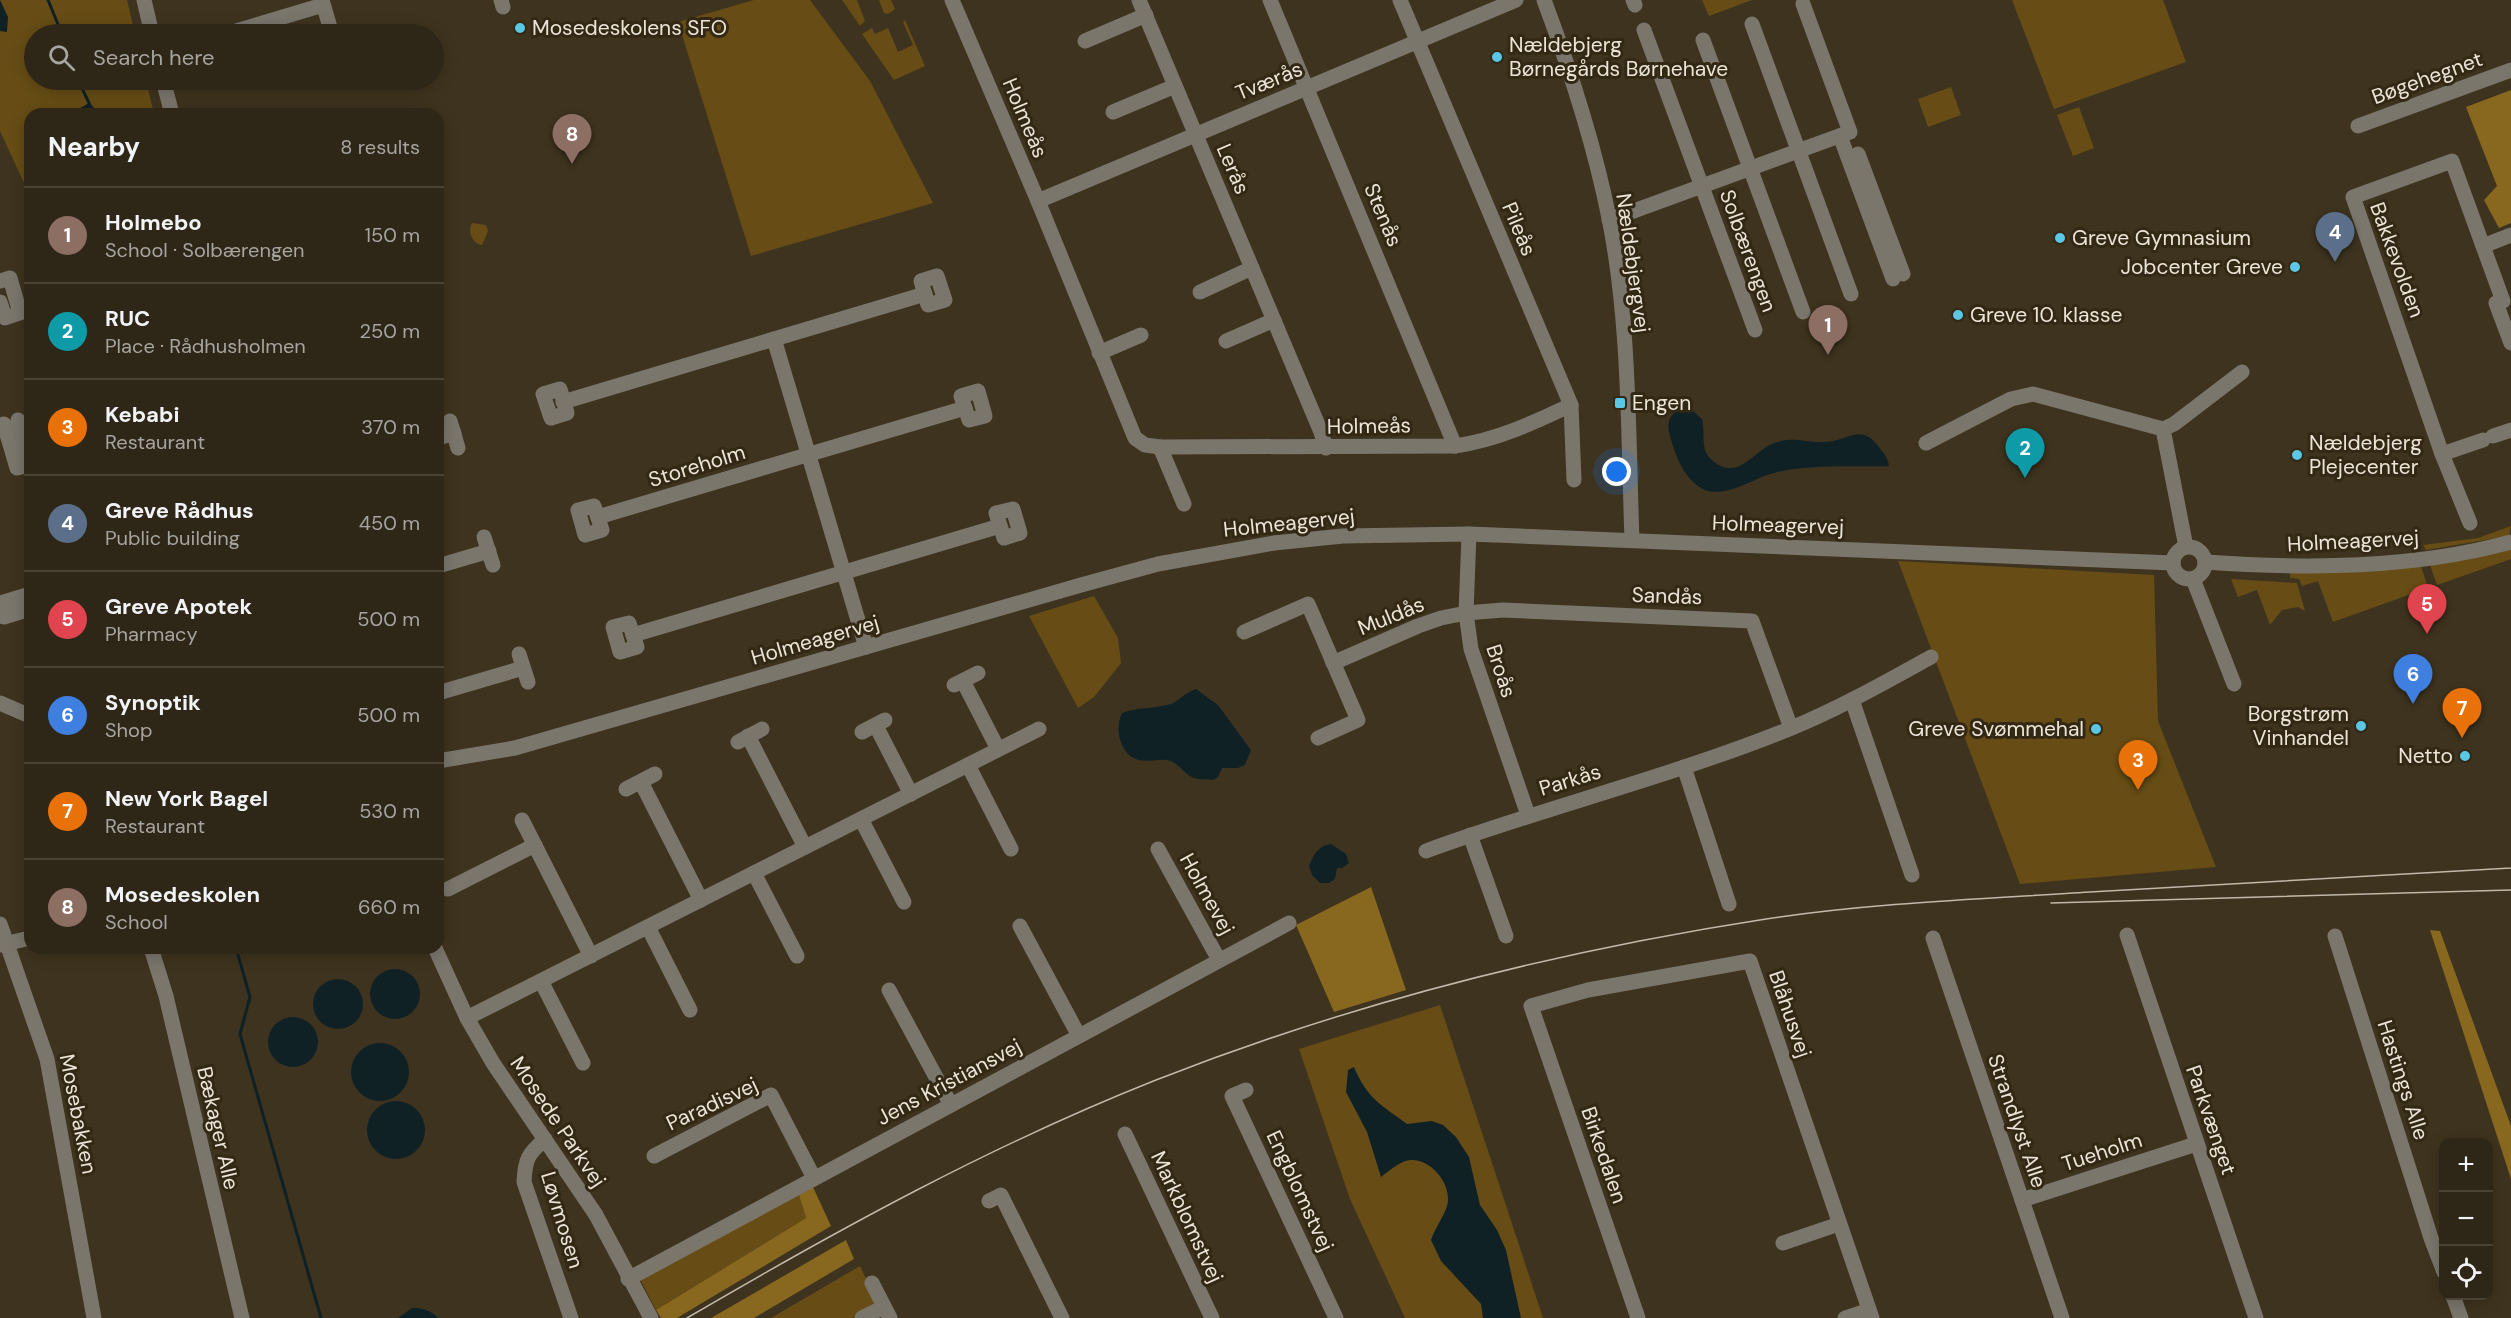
<!DOCTYPE html>
<meta charset="utf-8">
<style>
:root{--surface:#2e2616;--page:#3a3223;--text:#f1f3f6;--muted:#a7a5a1;--line:#494335;--accent:#5ac8e5}
body{margin:0;font-family:"DM Sans",sans-serif;background:var(--page);color:var(--text)}
.controls{position:absolute;right:18px;bottom:18px;display:grid;overflow:hidden;border-radius:12px;box-shadow:0 3px 15px #0003}
.controls button{width:54px;height:54px;display:grid;place-items:center;padding:0;border:0;border-bottom:2px solid var(--line);background:var(--surface);color:var(--text);font:30px sans-serif}
.you{position:absolute;left:1617px;top:472px;width:21px;height:21px;margin:-15px;border:4px solid #fff;border-radius:50%;background:#1a73e8;box-shadow:0 0 0 9px #1a73e833}
.badge{display:grid;place-items:center;width:39px;height:39px;border-radius:50%;background:var(--accent);color:#fff;font-size:20px;font-weight:700}
.pin{position:absolute;translate:-50% -50px;filter:drop-shadow(0 2px 3px #0008)}
.pin::after{content:'';position:absolute;top:32px;width:21px;height:18px;background:inherit;clip-path:polygon(0 0,100% 0,50% 100%)}
.list{margin:0;padding:0;list-style:none}
h2{display:flex;justify-content:space-between;align-items:center;height:78px;margin:0;padding:0 24px;font-size:26px}
h2 small{font-size:20px;font-weight:400;color:var(--muted)}
.list li{display:grid;grid-template-columns:39px 1fr auto;gap:18px;align-items:center;box-sizing:border-box;height:96px;padding:0 24px;border-top:2px solid var(--line)}
.list b{display:block;font-size:22px;white-space:nowrap}
.list p{margin:0;font-size:20px;white-space:nowrap;color:var(--muted)}
.list em{font-size:20px;font-style:normal;color:var(--muted)}
.icon{flex:none;width:33px;height:33px;fill:none;stroke:currentColor;stroke-width:2;stroke-linecap:round;stroke-linejoin:round}
.map{position:relative;flex:none;width:2511px;height:1318px;overflow:hidden}
.search{position:absolute;background:var(--surface);box-shadow:0 3px 15px #0003;left:24px;top:24px;width:420px;height:66px;display:flex;align-items:center;gap:15px;box-sizing:border-box;padding:0 21px;border-radius:33px;color:var(--muted);font-size:22px}
.panel{position:absolute;background:var(--surface);box-shadow:0 3px 15px #0003;left:24px;top:108px;width:420px;height:846px;border-radius:18px}
.map>svg:first-child{display:block}
.green{fill:#674d15}
.forest{fill:#88671f}
.water{fill:#102126}
.lines{fill:none;stroke-linecap:round;stroke-linejoin:round}
.stream{stroke:#102126;stroke-width:3}
.minor{stroke:#7b766c;stroke-width:15}
.tram{stroke:#c0b9aa;stroke-width:1.5}
.poi-dot{fill:#5ac8e5;stroke:#332814;stroke-width:2}
.labels{text-anchor:middle;dominant-baseline:central;stroke-width:6;stroke-linejoin:round;paint-order:stroke}
.poi-label{font-size:21px;fill:#ebe4d7;stroke:#332814;text-anchor:start}
.street-label{font-size:21px;fill:#ebe4d7;stroke:#332814}
</style>
<div class="map">
<svg width="2511" height="1318" viewBox="0 0 2511 1318">
<rect width="100%" height="100%" fill="#3e331e"/>
<g class="green">
<path d="M0,0H127L135,34H34V80H146L154,114H30V196L0,131Z"/>
<path d="M754,0H810L870,81L933,203L751,256L678,22Z"/>
<path d="M842,0H857L865,21L860,26Z"/>
<path d="M879,0H891L895,9L888,14L884,13Z"/>
<path d="M1702,0H1752L1709,16Z"/>
<path d="M2012,0H2163L2186,62L2054,109Z"/>
<path d="M905,20L925,66L894,80L862,34L872,28L875,34L888,28L898,52L913,45L903,22Z"/>
<path d="M1951,87L1961,115L1928,127L1918,99Z"/>
<path d="M2079,107L2094,148L2073,156L2057,115Z"/>
<path d="M472,223L486,225L488,231L482,245C473,244 467,232 472,223Z"/>
<path d="M2511,526L2509,536L2426,550L2423,545L2478,538Z"/>
<path d="M2511,549V559L2437,585L2430,565Z"/>
<path d="M1898,561L2154,575L2158,721L2216,867L2020,884Z"/>
<path d="M2421,566L2428,588L2333,622L2318,581L2302,586L2299,579L2290,578V573Z"/>
<path d="M2231,579L2297,583L2305,611L2298,607L2282,610L2270,625L2257,590L2238,597Z"/>
<path d="M1094,596L1118,638L1121,663L1094,697L1078,708L1029,616Z"/>
<path d="M1440,1005L1543,1318H1405L1350,1199L1299,1049Z"/>
<path d="M799,1195L806,1218L656,1310L640,1279Z"/>
<path d="M860,1266L876,1299L871,1308L852,1318H771Z"/>
</g>
<g class="forest">
<path d="M2511,90V223L2499,228L2484,200L2497,186L2466,107Z"/>
<path d="M1371,887L1406,990L1334,1012L1296,925Z"/>
<path d="M2430,930L2440,931L2511,1126V1179Z"/>
<path d="M813,1187L831,1226L677,1318H661L656,1310L806,1218L799,1195Z"/>
<path d="M846,1240L854,1259L754,1318H711Z"/>
</g>
<g class="water">
<path d="M0,0L8,17L7,32L0,31Z"/>
<path d="M89,103L101,114H70Z"/>
<path d="M1683,408L1693,411L1702,419C1706,434 1699,450 1713,461C1739,482 1754,450 1774,443C1794,436 1805,443 1824,442C1847,442 1860,422 1878,446C1884,453 1888,458 1889,466C1857,467 1804,464 1774,473C1754,478 1730,496 1708,491C1685,484 1674,453 1669,432C1666,420 1672,412 1683,408Z"/>
<path d="M1196,689L1218,705L1251,750L1245,765L1238,768H1222L1218,777L1213,780C1207,779 1200,780 1194,778C1184,775 1179,762 1167,760C1158,759 1149,762 1139,760C1120,756 1114,728 1122,713C1138,707 1154,709 1171,704C1177,702 1186,692 1196,689Z"/>
<path d="M1331,844L1346,854L1349,863L1342,868H1337L1335,879L1329,883H1320L1312,875L1309,866C1314,854 1318,846 1331,844Z"/>
<circle cx="395" cy="994" r="25"/>
<circle cx="338" cy="1004" r="25"/>
<circle cx="293" cy="1042" r="25"/>
<circle cx="380" cy="1072" r="29"/>
<path d="M1354,1067C1367,1098 1381,1105 1407,1124L1432,1121L1443,1125L1456,1137L1469,1157L1480,1205L1497,1230L1506,1250L1521,1318H1483L1481,1304L1441,1261L1431,1240C1435,1228 1443,1218 1447,1206C1453,1185 1431,1158 1410,1160C1400,1161 1389,1171 1381,1177L1367,1132L1346,1092L1348,1070Z"/>
<circle cx="396" cy="1130" r="29"/>
<path d="M412,1308C423,1308 430,1310 438,1318H398Z"/>
</g>
<g class="lines">
<g class="stream">
<path d="M48,0L62,34"/>
<path d="M78,80L90,105"/>
<path d="M236,948L250,997L240,1034L321,1318"/>
</g>
<g class="minor">
<path d="M144,0L152,34"/>
<path d="M322,0L332,34"/>
<path d="M501,0L503,7"/>
<path d="M952,0L1038,201L1135,438L1145,445L1160,447L1455,446C1497,440 1533,423 1571,405"/>
<path d="M1139,0L1321,432L1326,448"/>
<path d="M1270,0L1455,446"/>
<path d="M1400,0L1571,405L1574,480"/>
<path d="M1544,0C1571,72 1594,143 1609,218C1630,323 1628,433 1632,540"/>
<path d="M1633,0L1635,5"/>
<path d="M1752,24L1851,294"/>
<path d="M1644,30L1755,330"/>
<path d="M226,34L323,5"/>
<path d="M1703,40L1803,312"/>
<path d="M1085,41L1146,15"/>
<path d="M163,80L172,114"/>
<path d="M1113,112L1175,86"/>
<path d="M2358,126L2511,70"/>
<path d="M1840,136L1893,279"/>
<path d="M1858,154L1903,274"/>
<path d="M1038,201L1516,0"/>
<path d="M1609,220L1850,132L1803,4"/>
<path d="M2483,246L2511,235"/>
<path d="M937,276L945,300L928,305L921,281Z"/>
<path d="M0,281L10,278L20,313L5,318L0,302"/>
<path d="M1200,292L1252,268"/>
<path d="M774,339L866,647"/>
<path d="M1226,341L1274,320"/>
<path d="M1099,353L1141,335"/>
<path d="M560,389L567,413L551,418L543,394Z"/>
<path d="M978,391L985,416L969,420L961,396Z"/>
<path d="M563,402L925,294"/>
<path d="M18,420L30,461"/>
<path d="M450,421L458,448"/>
<path d="M4,424L17,468L30,465"/>
<path d="M2163,429L2186,547"/>
<path d="M2493,436L2511,430"/>
<path d="M438,438L454,433"/>
<path d="M1926,443L2011,399L2033,394L2163,429L2174,424L2242,372"/>
<path d="M1160,447L1184,504"/>
<path d="M2442,454L2483,440"/>
<path d="M594,506L602,530L585,535L578,510Z"/>
<path d="M1013,509L1020,533L1004,538L996,513Z"/>
<path d="M598,517L965,408"/>
<path d="M2470,523L2442,454L2353,197L2452,161L2503,301L2496,303L2511,343"/>
<path d="M1469,534L1466,613L1471,649L1528,815"/>
<path d="M484,537L493,565"/>
<circle cx="2189" cy="563" r="16"/>
<path d="M2205,562C2307,569 2412,569 2511,542"/>
<path d="M438,566L489,551"/>
<path d="M2193,579L2234,684"/>
<path d="M0,603L30,594"/>
<path d="M0,615L4,617L30,609"/>
<path d="M629,623L637,647L620,652L613,627Z"/>
<path d="M1244,632L1308,604L1358,720L1318,738"/>
<path d="M633,635L1000,526"/>
<path d="M519,654L528,682"/>
<path d="M1333,663L1418,626L1441,618L1466,613L1503,610L1752,621L1791,728"/>
<path d="M963,681L998,749"/>
<path d="M954,685L978,673"/>
<path d="M438,693L523,668"/>
<path d="M1852,700L1912,875"/>
<path d="M0,703L30,716"/>
<path d="M876,726L911,794"/>
<path d="M862,732L885,720"/>
<path d="M748,736L805,847"/>
<path d="M738,742L762,729"/>
<path d="M438,761L515,748L1081,585L1158,564L1274,543L1343,536L1469,534L2173,563"/>
<path d="M968,765L1011,849"/>
<path d="M1684,767L1729,904"/>
<path d="M641,782L701,900"/>
<path d="M626,789L655,774"/>
<path d="M861,819L904,902"/>
<path d="M522,820L591,956"/>
<path d="M1470,835L1506,936"/>
<path d="M1158,849L1219,960"/>
<path d="M1426,851C1546,807 1670,777 1789,729C1838,709 1884,683 1931,657"/>
<path d="M754,873L797,956"/>
<path d="M448,889L535,845"/>
<path d="M0,924L47,1059L94,1318"/>
<path d="M1020,926L1079,1036"/>
<path d="M648,927L690,1010"/>
<path d="M2127,935L2256,1318"/>
<path d="M2335,936L2431,1238L2444,1272"/>
<path d="M1933,938L2062,1318"/>
<path d="M0,945L30,938"/>
<path d="M151,948L166,996L242,1318"/>
<path d="M435,948L467,1018L493,1063L596,1215L651,1318"/>
<path d="M541,981L583,1063"/>
<path d="M889,990L951,1105"/>
<path d="M467,1018L1039,729"/>
<path d="M1246,1090L1232,1096L1336,1318"/>
<path d="M1125,1134L1212,1318"/>
<path d="M545,1139C528,1154 525,1159 524,1182L571,1318"/>
<path d="M654,1156L771,1095L814,1178"/>
<path d="M2022,1200L2196,1144"/>
<path d="M989,1201L1001,1195L1062,1318"/>
<path d="M1783,1243L1839,1224"/>
<path d="M628,1279L1289,923"/>
<path d="M872,1283L890,1318"/>
<path d="M2453,1296L2461,1318"/>
<path d="M862,1318L884,1307"/>
<path d="M1638,1318L1531,1006L1588,990L1750,961L1872,1318"/>
<path d="M1845,1318L1869,1310"/>
</g>
<g class="tram">
<path d="M2051,903L2511,890"/>
<path d="M687,1318C839,1229 992,1145 1156,1080C1352,1003 1558,951 1766,919C1873,903 1982,899 2090,892C2231,884 2371,876 2511,868"/>
</g>
</g>
<g class="poi-dot">
<circle cx="520" cy="28" r="6"/>
<circle cx="1497" cy="57" r="6"/>
<circle cx="2060" cy="238" r="6"/>
<circle cx="2295" cy="267" r="6"/>
<circle cx="1958" cy="315" r="6"/>
<rect x="1614" y="397" width="12" height="12" rx="3"/>
<circle cx="2297" cy="455" r="6"/>
<circle cx="2361" cy="726" r="6"/>
<circle cx="2096" cy="729" r="6"/>
<circle cx="2465" cy="756" r="6"/>
</g>
<g class="labels">
<g class="poi-label">
<text x="532" y="28">Mosedeskolens SFO</text>
<text x="1509" y="45">Nældebjerg<tspan x="1509" dy="24">Børnegårds Børnehave</tspan></text>
<text x="2072" y="238">Greve Gymnasium</text>
<text x="2283" y="267" text-anchor="end">Jobcenter Greve</text>
<text x="1970" y="315">Greve 10. klasse</text>
<text x="1632" y="403">Engen</text>
<text x="2309" y="443">Nældebjerg<tspan x="2309" dy="24">Plejecenter</tspan></text>
<text x="2349" y="714" text-anchor="end">Borgstrøm<tspan x="2349" dy="24">Vinhandel</tspan></text>
<text x="2084" y="729" text-anchor="end">Greve Svømmehal</text>
<text x="2453" y="756" text-anchor="end">Netto</text>
</g>
<g class="street-label">
<text transform="translate(2427 78) rotate(-20)">Bøgehegnet</text>
<text transform="translate(1269 81) rotate(-22)">Tværås</text>
<text transform="translate(1025 118) rotate(67)">Holmeås</text>
<text transform="translate(1233 169) rotate(67)">Lerås</text>
<text transform="translate(1383 215) rotate(67)">Stenås</text>
<text transform="translate(1519 229) rotate(67)">Pileås</text>
<text transform="translate(1748 251) rotate(70)">Solbærengen</text>
<text transform="translate(2397 260) rotate(70)">Bakkevolden</text>
<text transform="translate(1633 263) rotate(82)">Nældebjergvej</text>
<text transform="translate(1369 426) rotate(-1)">Holmeås</text>
<text transform="translate(697 466) rotate(-17)">Storeholm</text>
<text transform="translate(1289 523) rotate(-6)">Holmeagervej</text>
<text transform="translate(1778 525) rotate(2)">Holmeagervej</text>
<text transform="translate(2353 541) rotate(-3)">Holmeagervej</text>
<text transform="translate(1667 596) rotate(2)">Sandås</text>
<text transform="translate(1391 616) rotate(-22)">Muldås</text>
<text transform="translate(815 640) rotate(-16)">Holmeagervej</text>
<text transform="translate(1501 671) rotate(72)">Broås</text>
<text transform="translate(1570 780) rotate(-17)">Parkås</text>
<text transform="translate(1207 894) rotate(61)">Holmevej</text>
<text transform="translate(1790 1014) rotate(71)">Blåhusvej</text>
<text transform="translate(2403 1080) rotate(72)">Hastings Alle</text>
<text transform="translate(949 1082) rotate(-28)">Jens Kristiansvej</text>
<text transform="translate(712 1104) rotate(-25)">Paradisvej</text>
<text transform="translate(78 1114) rotate(79)">Mosebakken</text>
<text transform="translate(2211 1120) rotate(71)">Parkvænget</text>
<text transform="translate(2017 1121) rotate(71)">Strandlyst Alle</text>
<text transform="translate(558 1122) rotate(56)">Mosede Parkvej</text>
<text transform="translate(218 1128) rotate(77)">Bækager Alle</text>
<text transform="translate(2102 1152) rotate(-18)">Tueholm</text>
<text transform="translate(1604 1155) rotate(71)">Birkedalen</text>
<text transform="translate(1300 1191) rotate(65)">Engblomstvej</text>
<text transform="translate(1187 1217) rotate(65)">Markblomstvej</text>
<text transform="translate(562 1220) rotate(73)">Løvmosen</text>
</g>
</g>
</svg>
<div class="controls">
<button>+</button>
<button>−</button>
<button><svg class="icon" aria-label="locate" viewBox="0 0 24 24"><circle cx="12" cy="12" r="6"/><path d="M12 2v4M12 18v4M2 12h4M18 12h4"/></svg></button>
</div>
<div class="you"></div>
<div class="pin badge" style="left:1828px;top:355px;background:#8d6e63">1</div>
<div class="pin badge" style="left:2025px;top:478px;background:#0f9aa8">2</div>
<div class="pin badge" style="left:2138px;top:790px;background:#e8710a">3</div>
<div class="pin badge" style="left:2335px;top:262px;background:#5c6f8a">4</div>
<div class="pin badge" style="left:2427px;top:634px;background:#e0444e">5</div>
<div class="pin badge" style="left:2413px;top:704px;background:#3f7fe0">6</div>
<div class="pin badge" style="left:2462px;top:738px;background:#e8710a">7</div>
<div class="pin badge" style="left:572px;top:164px;background:#8d6e63">8</div>
<div class="search"><svg class="icon" aria-label="search" viewBox="0 0 24 24"><circle cx="10" cy="10" r="6"/><path d="M15 15l6 6"/></svg>Search here</div>
<section class="panel">
<h2>Nearby<small>8 results</small></h2>
<ul class="list">
<li><span class="badge" style="background:#8d6e63">1</span><div><b>Holmebo</b><p>School · Solbærengen</p></div><em>150 m</em></li>
<li><span class="badge" style="background:#0f9aa8">2</span><div><b>RUC</b><p>Place · Rådhusholmen</p></div><em>250 m</em></li>
<li><span class="badge" style="background:#e8710a">3</span><div><b>Kebabi</b><p>Restaurant</p></div><em>370 m</em></li>
<li><span class="badge" style="background:#5c6f8a">4</span><div><b>Greve Rådhus</b><p>Public building</p></div><em>450 m</em></li>
<li><span class="badge" style="background:#e0444e">5</span><div><b>Greve Apotek</b><p>Pharmacy</p></div><em>500 m</em></li>
<li><span class="badge" style="background:#3f7fe0">6</span><div><b>Synoptik</b><p>Shop</p></div><em>500 m</em></li>
<li><span class="badge" style="background:#e8710a">7</span><div><b>New York Bagel</b><p>Restaurant</p></div><em>530 m</em></li>
<li><span class="badge" style="background:#8d6e63">8</span><div><b>Mosedeskolen</b><p>School</p></div><em>660 m</em></li>
</ul>
</section>
</div>
